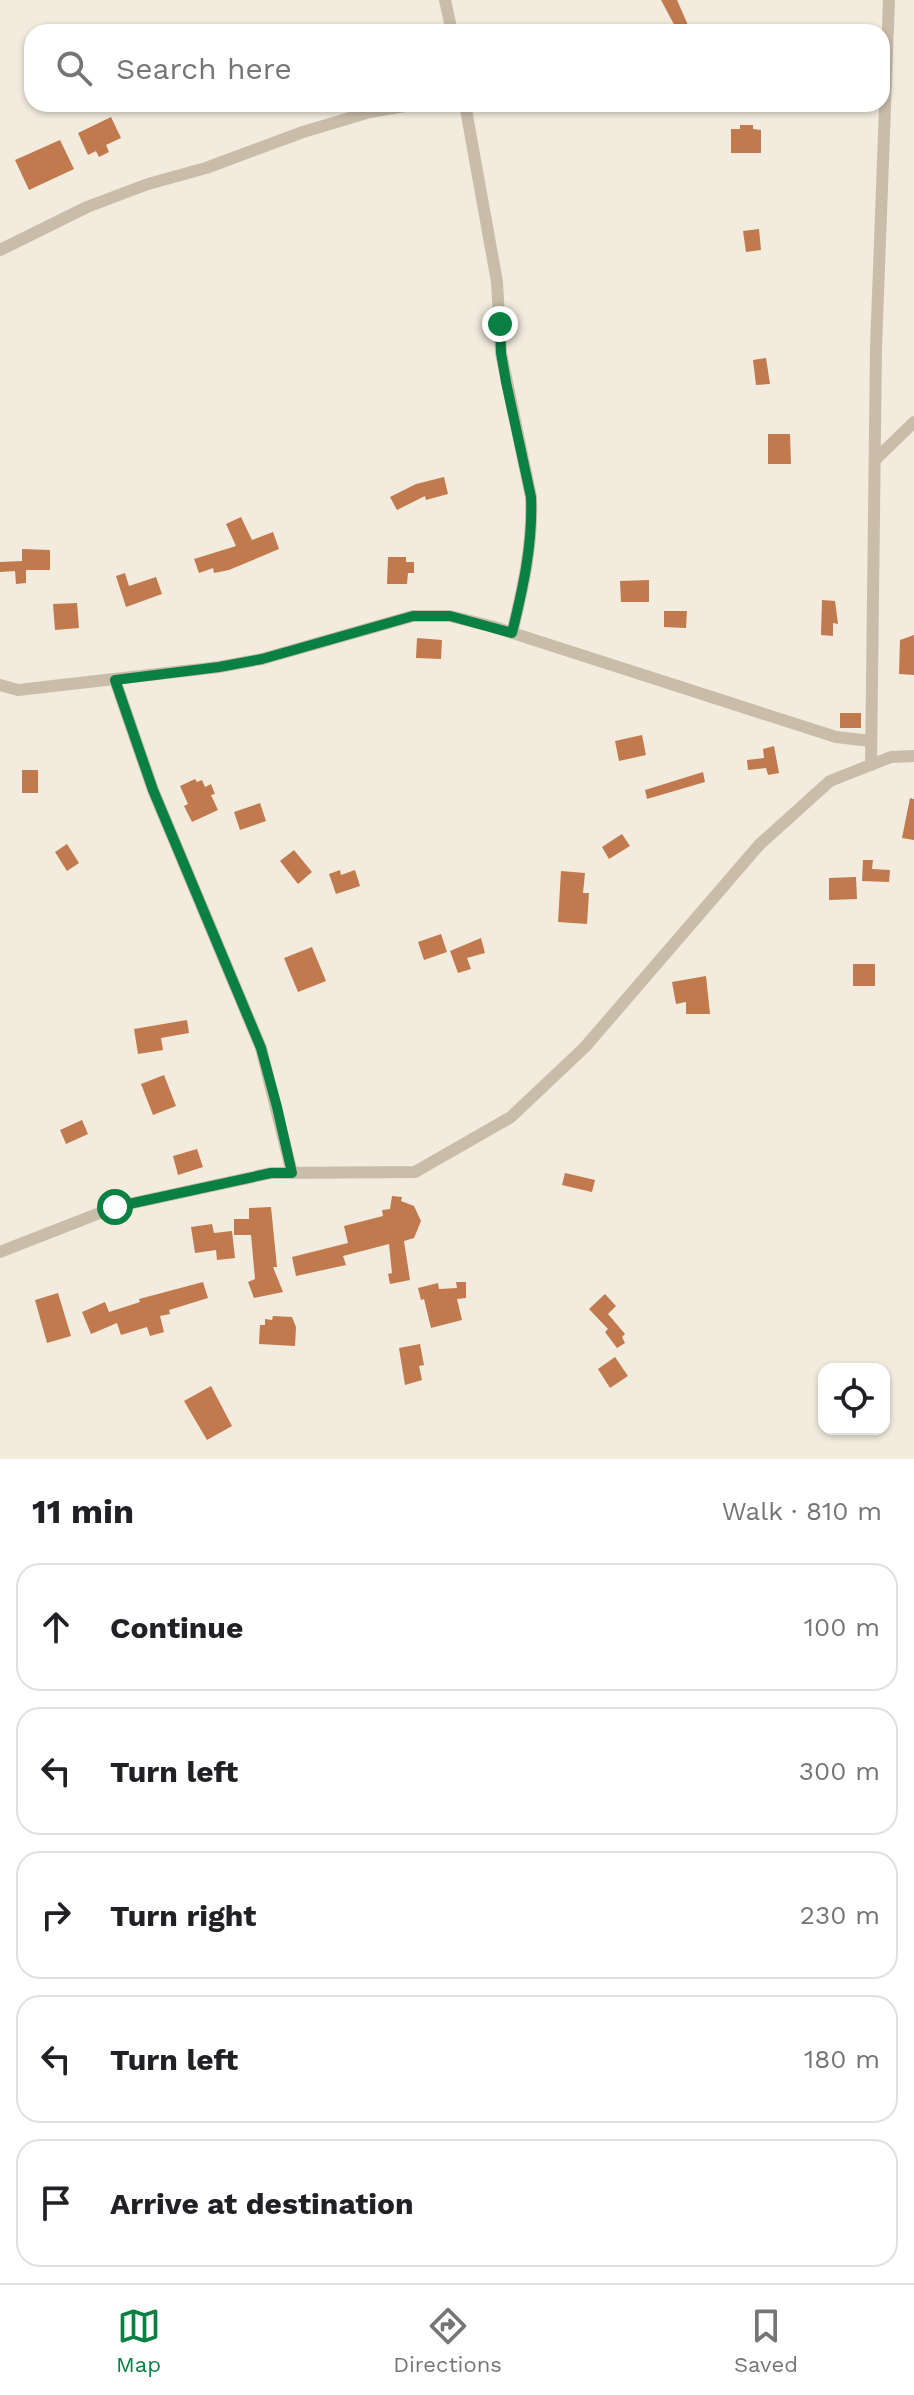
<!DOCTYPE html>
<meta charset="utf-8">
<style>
:root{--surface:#fff;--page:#f2f2f2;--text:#202124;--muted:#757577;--line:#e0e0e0;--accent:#0b8043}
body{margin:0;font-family:"Work Sans",sans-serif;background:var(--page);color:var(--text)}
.controls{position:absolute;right:24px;bottom:24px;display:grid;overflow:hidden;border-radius:16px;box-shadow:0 2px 6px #0004}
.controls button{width:72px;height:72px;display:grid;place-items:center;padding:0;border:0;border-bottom:2px solid var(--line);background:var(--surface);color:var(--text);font:40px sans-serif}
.stop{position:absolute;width:24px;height:24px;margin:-18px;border:6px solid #0b8043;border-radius:50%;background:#fff}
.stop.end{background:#0b8043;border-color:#fff;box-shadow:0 2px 8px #0008}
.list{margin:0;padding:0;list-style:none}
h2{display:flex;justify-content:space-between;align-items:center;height:104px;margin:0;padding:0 32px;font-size:34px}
h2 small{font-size:26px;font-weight:400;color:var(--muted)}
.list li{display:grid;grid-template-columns:52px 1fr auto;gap:24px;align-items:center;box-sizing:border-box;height:128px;margin:0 16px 16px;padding:0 16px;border:2px solid var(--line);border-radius:24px}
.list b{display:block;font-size:30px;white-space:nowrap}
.list em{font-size:26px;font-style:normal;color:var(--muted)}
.icon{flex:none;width:44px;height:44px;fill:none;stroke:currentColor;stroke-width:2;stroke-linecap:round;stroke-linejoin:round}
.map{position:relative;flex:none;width:914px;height:1459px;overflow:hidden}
.search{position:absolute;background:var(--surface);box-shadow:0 2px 6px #0004;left:24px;right:24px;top:24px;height:88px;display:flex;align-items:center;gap:20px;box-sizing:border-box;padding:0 28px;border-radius:24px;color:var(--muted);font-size:30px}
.sheet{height:824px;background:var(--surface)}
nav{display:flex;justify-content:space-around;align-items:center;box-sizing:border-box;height:112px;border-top:2px solid var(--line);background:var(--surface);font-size:22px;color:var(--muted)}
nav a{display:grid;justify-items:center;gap:4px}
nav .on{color:var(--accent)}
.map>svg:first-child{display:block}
.building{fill:#c17a4d}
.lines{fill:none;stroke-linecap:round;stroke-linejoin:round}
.minor{stroke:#c9bdaa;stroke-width:12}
.route{stroke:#0b8043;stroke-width:10}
</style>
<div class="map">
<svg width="914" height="1459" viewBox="0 0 914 1459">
<rect width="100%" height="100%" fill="#f2ebde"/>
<g class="building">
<path d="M661,0H677L691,32H678Z"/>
<path d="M111,117L121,138L106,145L109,152L99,157L96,151L88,155L78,133Z"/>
<path d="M740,125H753V129L761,130V153H731V129H740Z"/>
<path d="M60,140L74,169L29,190L15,160Z"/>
<path d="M759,229L761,250L746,252L743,231Z"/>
<path d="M766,358L770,384L756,385L753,360Z"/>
<path d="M768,434H790L791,464H768Z"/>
<path d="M444,477L448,494L426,500L425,496L397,510L390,497L416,484Z"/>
<path d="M241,517L252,540L273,532L279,549L229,570L214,573L213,568L199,573L194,559L236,546L226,524Z"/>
<path d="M22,549L50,550V570H26V583L16,584L15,571L0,572V562L22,561Z"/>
<path d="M388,557H406V562H414V573H408L407,584H387Z"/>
<path d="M125,573L129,586L156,577L162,594L126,607L116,576Z"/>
<path d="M649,580V602H621L620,581Z"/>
<path d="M822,600L835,601L838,624L833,623V636L821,635Z"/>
<path d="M77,603L79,628L55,630L53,604Z"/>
<path d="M664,611H687L686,628L664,627Z"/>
<path d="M914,635V675L899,674L900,640Z"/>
<path d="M417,638L442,640L441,659L416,658Z"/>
<rect x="840" y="713" width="21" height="15"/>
<path d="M642,735L646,755L619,761L615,741Z"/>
<path d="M774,746L779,773L768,775L766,768L748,770L747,760L764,758L763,749Z"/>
<rect x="22" y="770" width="16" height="23"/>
<path d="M703,772L705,782L647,799L645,790Z"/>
<path d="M195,779L197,782L202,780L205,787L211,784L215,794L211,795L218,810L192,822L184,806L188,804L180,786Z"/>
<path d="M910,798L914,799V840L902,838Z"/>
<path d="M260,803L266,821L240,830L234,812Z"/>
<path d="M622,834L630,846L609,859L602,847Z"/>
<path d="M67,844L79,863L67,871L55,852Z"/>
<path d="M294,850L312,872L298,884L280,861Z"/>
<path d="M863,860H873L872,869L890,870L889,882L862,881Z"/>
<path d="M340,870L341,875L355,870L360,886L336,894L329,874Z"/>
<path d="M561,871L585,873L583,893H589L587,924L558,922Z"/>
<path d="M856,877L857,899L829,900V878Z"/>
<path d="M441,934L447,952L424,960L418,942Z"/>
<path d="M481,938L485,953L467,958L471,969L458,973L450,951Z"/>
<path d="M312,947L326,981L298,992L284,958Z"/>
<rect x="853" y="964" width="22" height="22"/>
<path d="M706,976L710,1014H686V1002L676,1004L672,982Z"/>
<path d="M187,1020L189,1033L161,1038L163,1050L138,1054L134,1029Z"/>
<path d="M164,1075L176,1106L153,1115L141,1084Z"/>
<path d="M82,1120L88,1134L66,1144L60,1130Z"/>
<path d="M197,1149L203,1167L178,1175L173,1156Z"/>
<path d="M565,1173L595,1180L592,1192L562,1185Z"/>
<path d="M392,1196L402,1197L401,1201L414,1206L421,1221L414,1238L404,1241L410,1280L390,1284L388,1274L392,1273L389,1244L343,1256L346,1265L296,1276L292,1257L348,1243L344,1226L383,1216L382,1210L390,1209Z"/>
<path d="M271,1207L277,1267H273L283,1292L254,1298L248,1282L255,1279L251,1235H234V1219H249V1208Z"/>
<path d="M212,1224L214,1233L232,1231L235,1258L217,1260L216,1250L195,1253L191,1227Z"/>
<path d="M203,1282L208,1298L169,1310L170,1314L160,1316L164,1332L150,1336L147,1327L121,1335L117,1323L91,1334L82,1312L105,1302L109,1312L140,1302L139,1299Z"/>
<path d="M456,1282H466V1298L457,1299L462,1320L431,1328L424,1299L421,1300L418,1288L438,1283L439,1289L457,1288Z"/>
<path d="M58,1293L71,1336L47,1343L35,1300Z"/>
<path d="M605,1294L616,1306L608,1314L625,1334L622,1337L625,1343L617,1348L605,1332L608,1329L589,1309Z"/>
<path d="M273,1316L292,1317L296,1327L295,1346L259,1344L260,1325H265V1319L272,1320Z"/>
<path d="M420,1344L424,1365L419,1366L422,1380L405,1385L399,1348Z"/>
<path d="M615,1357L628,1376L610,1388L598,1369Z"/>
<path d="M211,1386L232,1426L207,1440L184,1401Z"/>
</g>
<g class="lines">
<g class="minor">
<path d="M445,0L452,32"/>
<path d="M465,104L497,282L501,353L531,497C533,544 523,588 512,633"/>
<path d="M0,250L87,207L148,184L206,168L303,132L370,112L417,104"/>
<path d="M875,460L914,422"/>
<path d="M115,680L153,790L261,1048L292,1173"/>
<path d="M0,685L18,690L219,667L262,659L413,616H450L491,626L836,737L871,741"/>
<path d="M871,765L876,348L889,0"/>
<path d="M0,1252L115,1207L271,1173L415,1172L511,1117L585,1047L760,844L830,781L891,757L914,756"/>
</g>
</g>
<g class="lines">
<path class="route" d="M115,1207L271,1173H292L277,1107L261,1048L153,790L115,680L219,667L262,659L413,616H450L512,633C523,588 533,544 531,497L506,382L501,353L500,324"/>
</g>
</svg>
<div class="controls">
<button><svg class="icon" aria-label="locate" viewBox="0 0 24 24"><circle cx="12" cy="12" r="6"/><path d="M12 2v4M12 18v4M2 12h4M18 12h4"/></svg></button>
</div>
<div class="stop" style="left:115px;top:1207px"></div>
<div class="stop end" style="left:500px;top:324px"></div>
<div class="search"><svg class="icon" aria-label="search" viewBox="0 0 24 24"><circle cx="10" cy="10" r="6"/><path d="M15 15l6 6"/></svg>Search here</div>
</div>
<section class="sheet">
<h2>11 min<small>Walk · 810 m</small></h2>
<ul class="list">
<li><svg class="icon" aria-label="ahead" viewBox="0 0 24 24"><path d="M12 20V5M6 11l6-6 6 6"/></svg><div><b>Continue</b></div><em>100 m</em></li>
<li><svg class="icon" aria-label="left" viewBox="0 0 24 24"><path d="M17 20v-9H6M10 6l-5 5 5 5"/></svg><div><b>Turn left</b></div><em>300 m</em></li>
<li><svg class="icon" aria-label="right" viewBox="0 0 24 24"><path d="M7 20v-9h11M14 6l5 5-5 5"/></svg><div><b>Turn right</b></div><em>230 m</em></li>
<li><svg class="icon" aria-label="left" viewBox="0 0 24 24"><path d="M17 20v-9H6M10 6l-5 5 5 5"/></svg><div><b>Turn left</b></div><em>180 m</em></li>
<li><svg class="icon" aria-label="arrive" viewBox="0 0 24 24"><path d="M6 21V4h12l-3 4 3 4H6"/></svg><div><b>Arrive at destination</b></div></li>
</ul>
</section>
<nav>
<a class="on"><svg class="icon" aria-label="map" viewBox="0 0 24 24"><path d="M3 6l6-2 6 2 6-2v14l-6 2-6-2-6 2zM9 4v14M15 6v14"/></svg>Map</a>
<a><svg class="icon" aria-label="directions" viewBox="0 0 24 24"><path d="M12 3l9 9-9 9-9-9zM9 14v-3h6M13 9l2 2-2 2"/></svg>Directions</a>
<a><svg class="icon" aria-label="saved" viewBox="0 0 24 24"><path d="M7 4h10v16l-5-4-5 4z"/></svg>Saved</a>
</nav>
